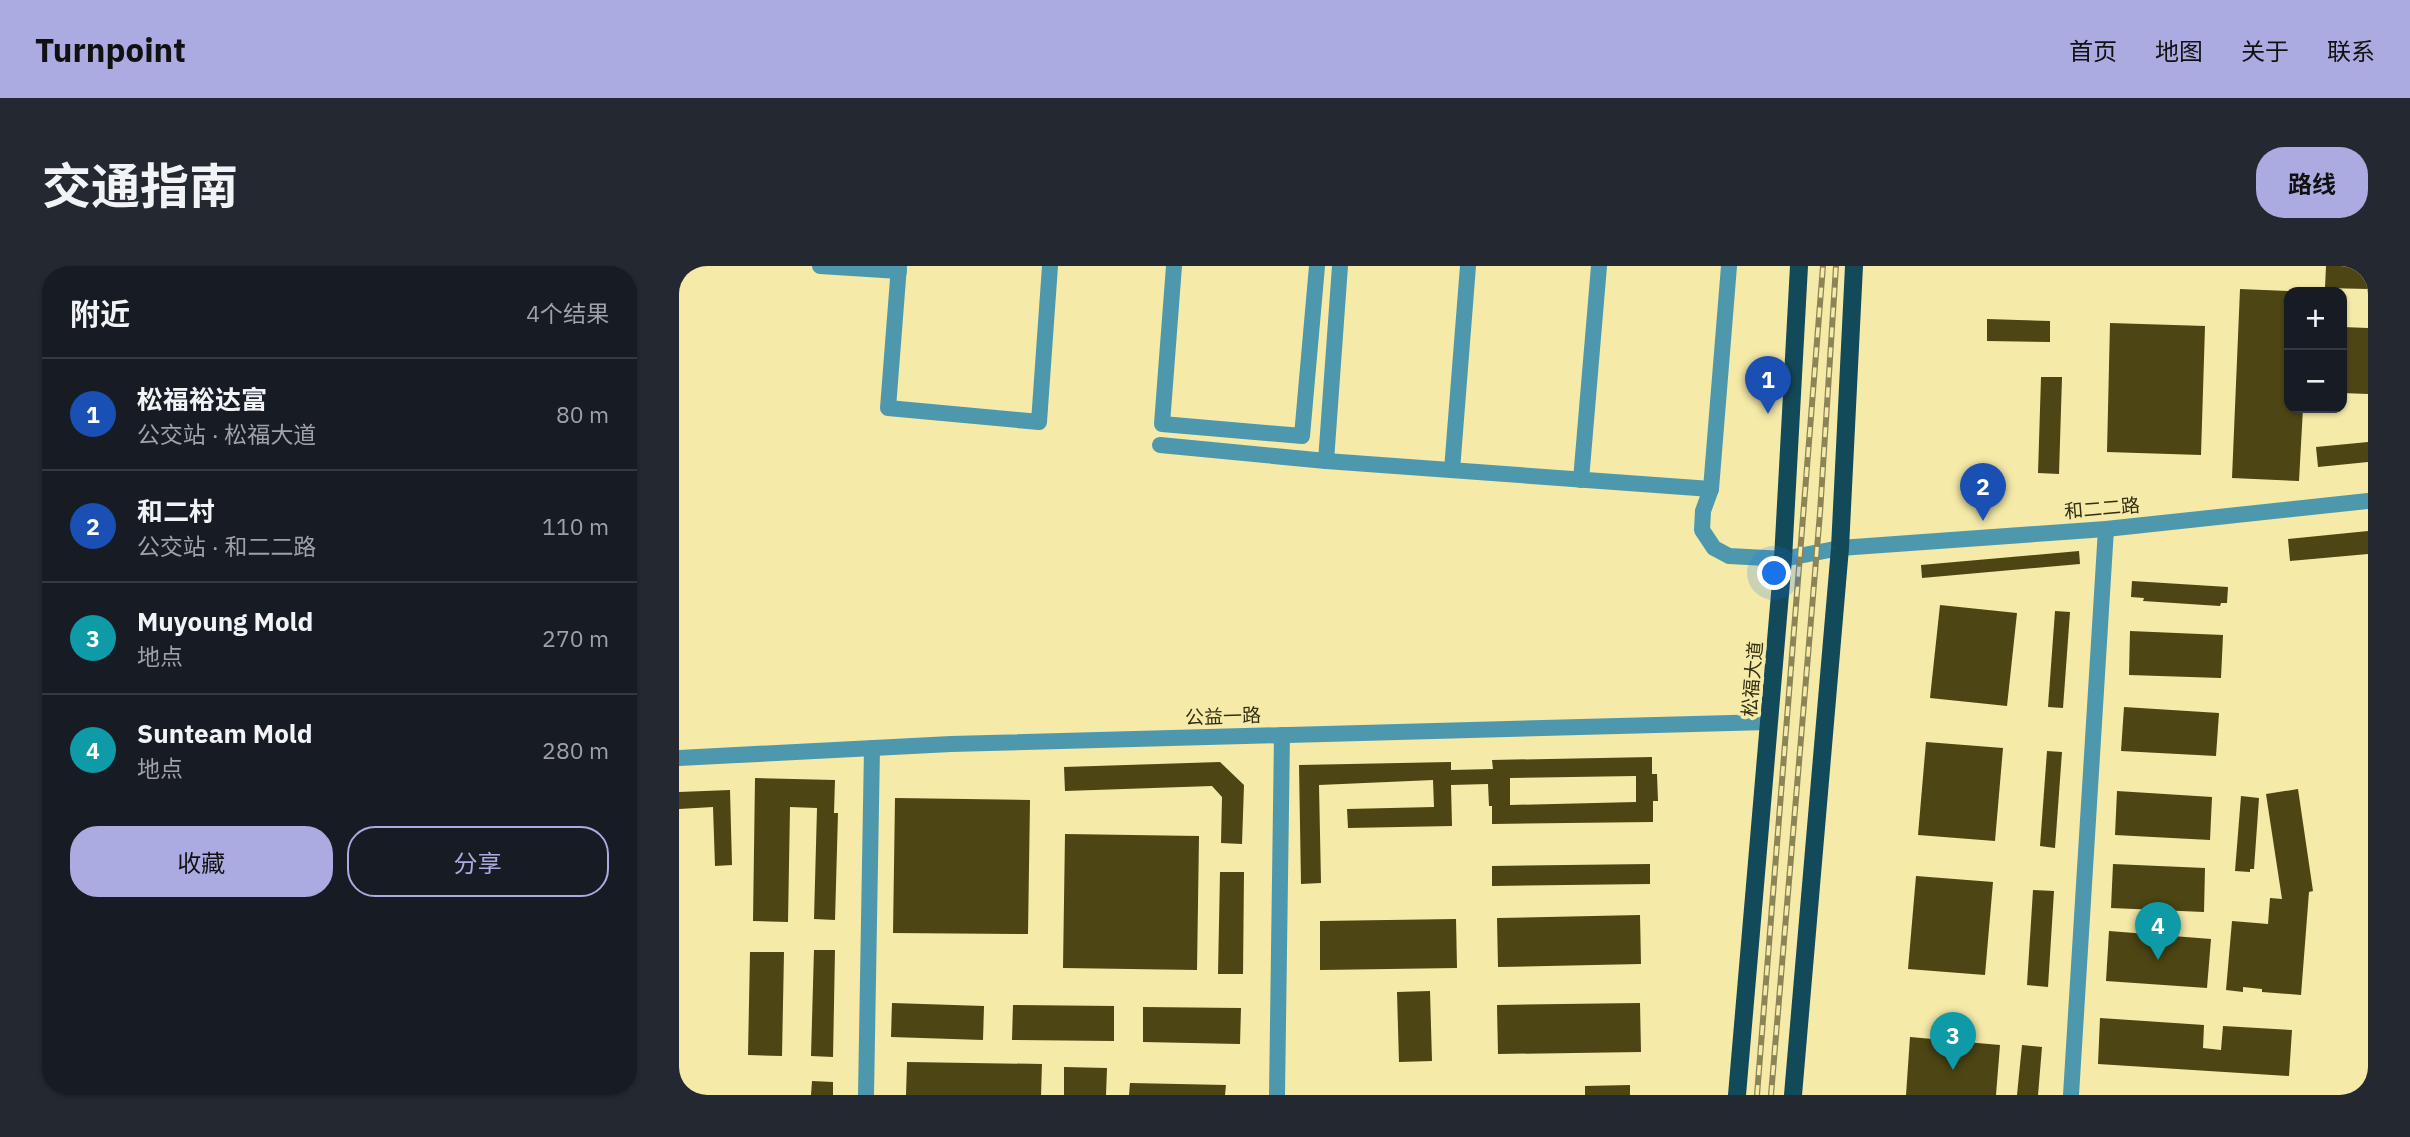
<!DOCTYPE html>
<html lang="zh">
<meta charset="utf-8">
<style>
:root{--surface:#171b24;--page:#242831;--text:#f1f3f6;--muted:#9ea1a6;--line:#363941;--accent:#abaae1}
body{margin:0;font-family:"IBM Plex Sans","Noto Sans SC",sans-serif;background:var(--page);color:var(--text)}
.controls{position:absolute;right:21px;top:21px;display:grid;overflow:hidden;border-radius:14px;box-shadow:0 2px 5px #0004}
.controls button{width:63px;height:63px;display:grid;place-items:center;padding:0;border:0;border-bottom:2px solid var(--line);background:var(--surface);color:var(--text);font:35px sans-serif}
.you{position:absolute;left:1096px;top:308px;width:24px;height:24px;margin:-18px;border:5px solid #fff;border-radius:50%;background:#1a73e8;box-shadow:0 0 0 10px #1a73e833}
.badge{display:grid;place-items:center;width:46px;height:46px;border-radius:50%;background:var(--accent);color:#fff;font-size:23px;font-weight:700}
.pin{position:absolute;translate:-50% -58px;filter:drop-shadow(0 2px 4px #0008)}
.pin::after{content:'';position:absolute;top:37px;width:24px;height:21px;background:inherit;clip-path:polygon(0 0,100% 0,50% 100%)}
.list{margin:0;padding:0;list-style:none}
h2{display:flex;justify-content:space-between;align-items:center;height:91px;margin:0;padding:0 28px;font-size:30px}
h2 small{font-size:23px;font-weight:400;color:var(--muted)}
.list li{display:grid;grid-template-columns:46px 1fr auto;gap:21px;align-items:center;box-sizing:border-box;height:112px;padding:0 28px;border-top:2px solid var(--line)}
.list b{display:block;font-size:26px;white-space:nowrap}
.list p{margin:0;font-size:23px;white-space:nowrap;color:var(--muted)}
.list em{font-size:23px;font-style:normal;color:var(--muted)}
.actions{display:flex;gap:14px;padding:21px 28px}
.actions a{flex:1;padding:16px 0;border:2px solid var(--accent);border-radius:28px;text-align:center;font-size:24px;color:var(--accent)}
.actions .main{background:var(--accent);color:#111}
.map{position:relative;flex:none;width:1689px;height:829px;overflow:hidden;border-radius:28px}
header{display:flex;align-items:center;gap:42px;box-sizing:border-box;height:98px;padding:0 35px;background:var(--accent);color:#111}
header strong{font-size:33px}
nav{display:flex;gap:38px;margin-inline-start:auto;font-size:24px}
.intro{display:flex;align-items:center;justify-content:space-between;box-sizing:border-box;height:168px;padding:0 42px}
h1{margin:0;font-size:49px}
.button{padding:18px 32px;border-radius:28px;background:var(--accent);color:#111;font-size:24px;font-weight:700}
main{display:flex;gap:42px;padding:0 42px}
aside{flex:1;background:var(--surface);border-radius:28px;box-shadow:0 2px 5px #0004}
.map>svg:first-child{display:block}
.building{fill:#4d4514;fill-rule:evenodd}
.lines{fill:none;stroke-linecap:round;stroke-linejoin:round}
.minor{stroke:#4e98ad;stroke-width:16}
.major{stroke:#134a59;stroke-width:18}
.rail-casing{stroke:#8b8457;stroke-width:6}
.rail{stroke:#f5eaa8;stroke-width:3.5;stroke-dasharray:10;stroke-linecap:butt}
.labels{text-anchor:middle;dominant-baseline:central;stroke-width:7;stroke-linejoin:round;paint-order:stroke}
.street-label{font-size:19px;fill:#322e13;stroke:#f5eaa8}
</style>
<header>
<strong>Turnpoint</strong>
<nav><a>首页</a><a>地图</a><a>关于</a><a>联系</a></nav>
</header>
<div class="intro"><h1>交通指南</h1><a class="button">路线</a></div>
<main>
<aside>
<h2>附近<small>4个结果</small></h2>
<ul class="list">
<li><span class="badge" style="background:#1a4fb4">1</span><div><b>松福裕达富</b><p>公交站 · 松福大道</p></div><em>80 m</em></li>
<li><span class="badge" style="background:#1a4fb4">2</span><div><b>和二村</b><p>公交站 · 和二二路</p></div><em>110 m</em></li>
<li><span class="badge" style="background:#0f9aa8">3</span><div><b>Muyoung Mold</b><p>地点</p></div><em>270 m</em></li>
<li><span class="badge" style="background:#0f9aa8">4</span><div><b>Sunteam Mold</b><p>地点</p></div><em>280 m</em></li>
</ul>
<div class="actions"><a class="main">收藏</a><a>分享</a></div>
</aside>
<div class="map">
<svg width="1689" height="829" viewBox="0 0 1689 829">
<rect width="100%" height="100%" fill="#f5eaa8"/>
<g class="building">
<path d="M1647,0H1689V23L1646,22Z"/>
<path d="M1561,23L1610,25V142H1624L1620,215L1553,212Z"/>
<path d="M1308,53L1371,55V76L1308,75Z"/>
<path d="M1431,57L1526,60L1522,189L1428,186Z"/>
<path d="M1663,61L1689,62V128L1663,127Z"/>
<path d="M1362,111H1383L1380,208L1359,207Z"/>
<path d="M1689,176V196L1639,201L1637,181Z"/>
<path d="M1689,265V288L1611,295L1609,273Z"/>
<path d="M1400,285L1401,298L1243,312L1242,299Z"/>
<path d="M1453,315L1549,321L1548,337H1542L1541,340L1464,335L1465,332L1452,331Z"/>
<path d="M1261,339L1338,347L1328,440L1251,432Z"/>
<path d="M1376,345L1391,346L1384,442L1369,441Z"/>
<path d="M1451,365L1544,369L1542,412L1450,409Z"/>
<path d="M1445,441L1540,447L1537,490L1442,485Z"/>
<path d="M1247,476L1324,482L1316,575L1239,569Z"/>
<path d="M1368,485L1383,486L1376,582L1361,580Z"/>
<path d="M973,491V508H978L979,535H974V556L813,558V540H810L809,518L772,519L773,560L669,562L668,543L755,541L754,514L640,519L642,617L622,618L620,499L772,496V504L814,503L813,494ZM957,510V536L831,539V512Z"/>
<path d="M541,496L565,519L563,578L542,577L543,531L533,520L386,525L385,501Z"/>
<path d="M76,512L156,514L155,547H159L156,654L135,653L138,542L111,541L109,656L74,655Z"/>
<path d="M1619,523L1634,625L1630,626L1622,729L1583,726V723L1564,721V726L1547,724L1553,655L1589,658L1591,632L1603,633L1587,528Z"/>
<path d="M51,524L53,599L36,600L34,541L0,543V526Z"/>
<path d="M1438,525L1533,531L1531,574L1436,569Z"/>
<path d="M1562,530L1580,532L1575,603H1571V606L1556,605Z"/>
<path d="M216,532L351,534L349,668L214,667Z"/>
<path d="M386,568L520,570L518,704L384,702Z"/>
<path d="M971,598V618L813,620V600Z"/>
<path d="M1434,598L1526,602L1525,646L1432,642Z"/>
<path d="M541,606H565L564,708H539Z"/>
<path d="M1237,610L1314,616L1306,709L1229,703Z"/>
<path d="M1354,624L1375,625L1369,721L1348,719Z"/>
<path d="M961,649L962,698L819,701L818,652Z"/>
<path d="M777,653L778,702L641,704V655Z"/>
<path d="M1430,665L1532,673L1528,722L1427,715Z"/>
<path d="M135,684H156L154,791L132,790Z"/>
<path d="M71,686H105L103,790L69,789Z"/>
<path d="M751,725L753,795L720,796L718,726Z"/>
<path d="M213,737L305,740L304,774L212,771Z"/>
<path d="M961,737L962,786L819,788L818,739Z"/>
<path d="M334,739L435,740V775L333,774Z"/>
<path d="M464,741L562,742L561,778L464,776Z"/>
<path d="M1421,752L1525,759L1524,782L1542,784L1544,760L1613,764L1610,810L1419,798Z"/>
<path d="M1231,771L1321,779L1317,829H1227Z"/>
<path d="M1343,779L1363,781L1359,829H1338Z"/>
<path d="M228,796L363,798L362,829H227Z"/>
<path d="M385,801L428,802L427,829H385Z"/>
<path d="M133,815L154,816V829H132Z"/>
<path d="M451,817L547,819L546,829H450Z"/>
<path d="M951,819V829H906V820Z"/>
</g>
<g class="lines">
<g class="minor">
<path d="M141,0L220,5"/>
<path d="M220,0L209,142L360,156L371,0"/>
<path d="M495,0L483,158L623,170L638,0"/>
<path d="M1050,0L1032,223L1024,245L1023,264L1035,282L1050,290L1104,293L1161,282L1427,263L1689,235"/>
<path d="M481,179L647,195L1032,223"/>
<path d="M647,195L661,0"/>
<path d="M773,204L789,0"/>
<path d="M902,214L920,0"/>
<path d="M0,492L272,478L1090,456"/>
<path d="M187,829L193,482"/>
<path d="M598,829L603,469"/>
<path d="M1392,829L1427,263"/>
</g>
<g class="major">
<path d="M1058,829L1104,293L1120,0"/>
<path d="M1114,829L1161,282L1175,0"/>
</g>
<g class="rail-casing">
<g id="rail">
<path d="M1078,829L1144,0"/>
<path d="M1092,829L1141,247L1157,0"/>
</g>
</g>
<use href="#rail" class="rail"/>
</g>
<g class="labels">
<g class="street-label">
<text transform="translate(1423 242) rotate(-5)">和二二路</text>
<text transform="translate(1073 413) rotate(-85)">松福大道</text>
<text transform="translate(544 450) rotate(-2)">公益一路</text>
</g>
</g>
</svg>
<div class="controls">
<button>+</button>
<button>−</button>
</div>
<div class="you"></div>
<div class="pin badge" style="left:1089px;top:148px;background:#1a4fb4">1</div>
<div class="pin badge" style="left:1304px;top:255px;background:#1a4fb4">2</div>
<div class="pin badge" style="left:1274px;top:804px;background:#0f9aa8">3</div>
<div class="pin badge" style="left:1479px;top:694px;background:#0f9aa8">4</div>
</div>
</main>
